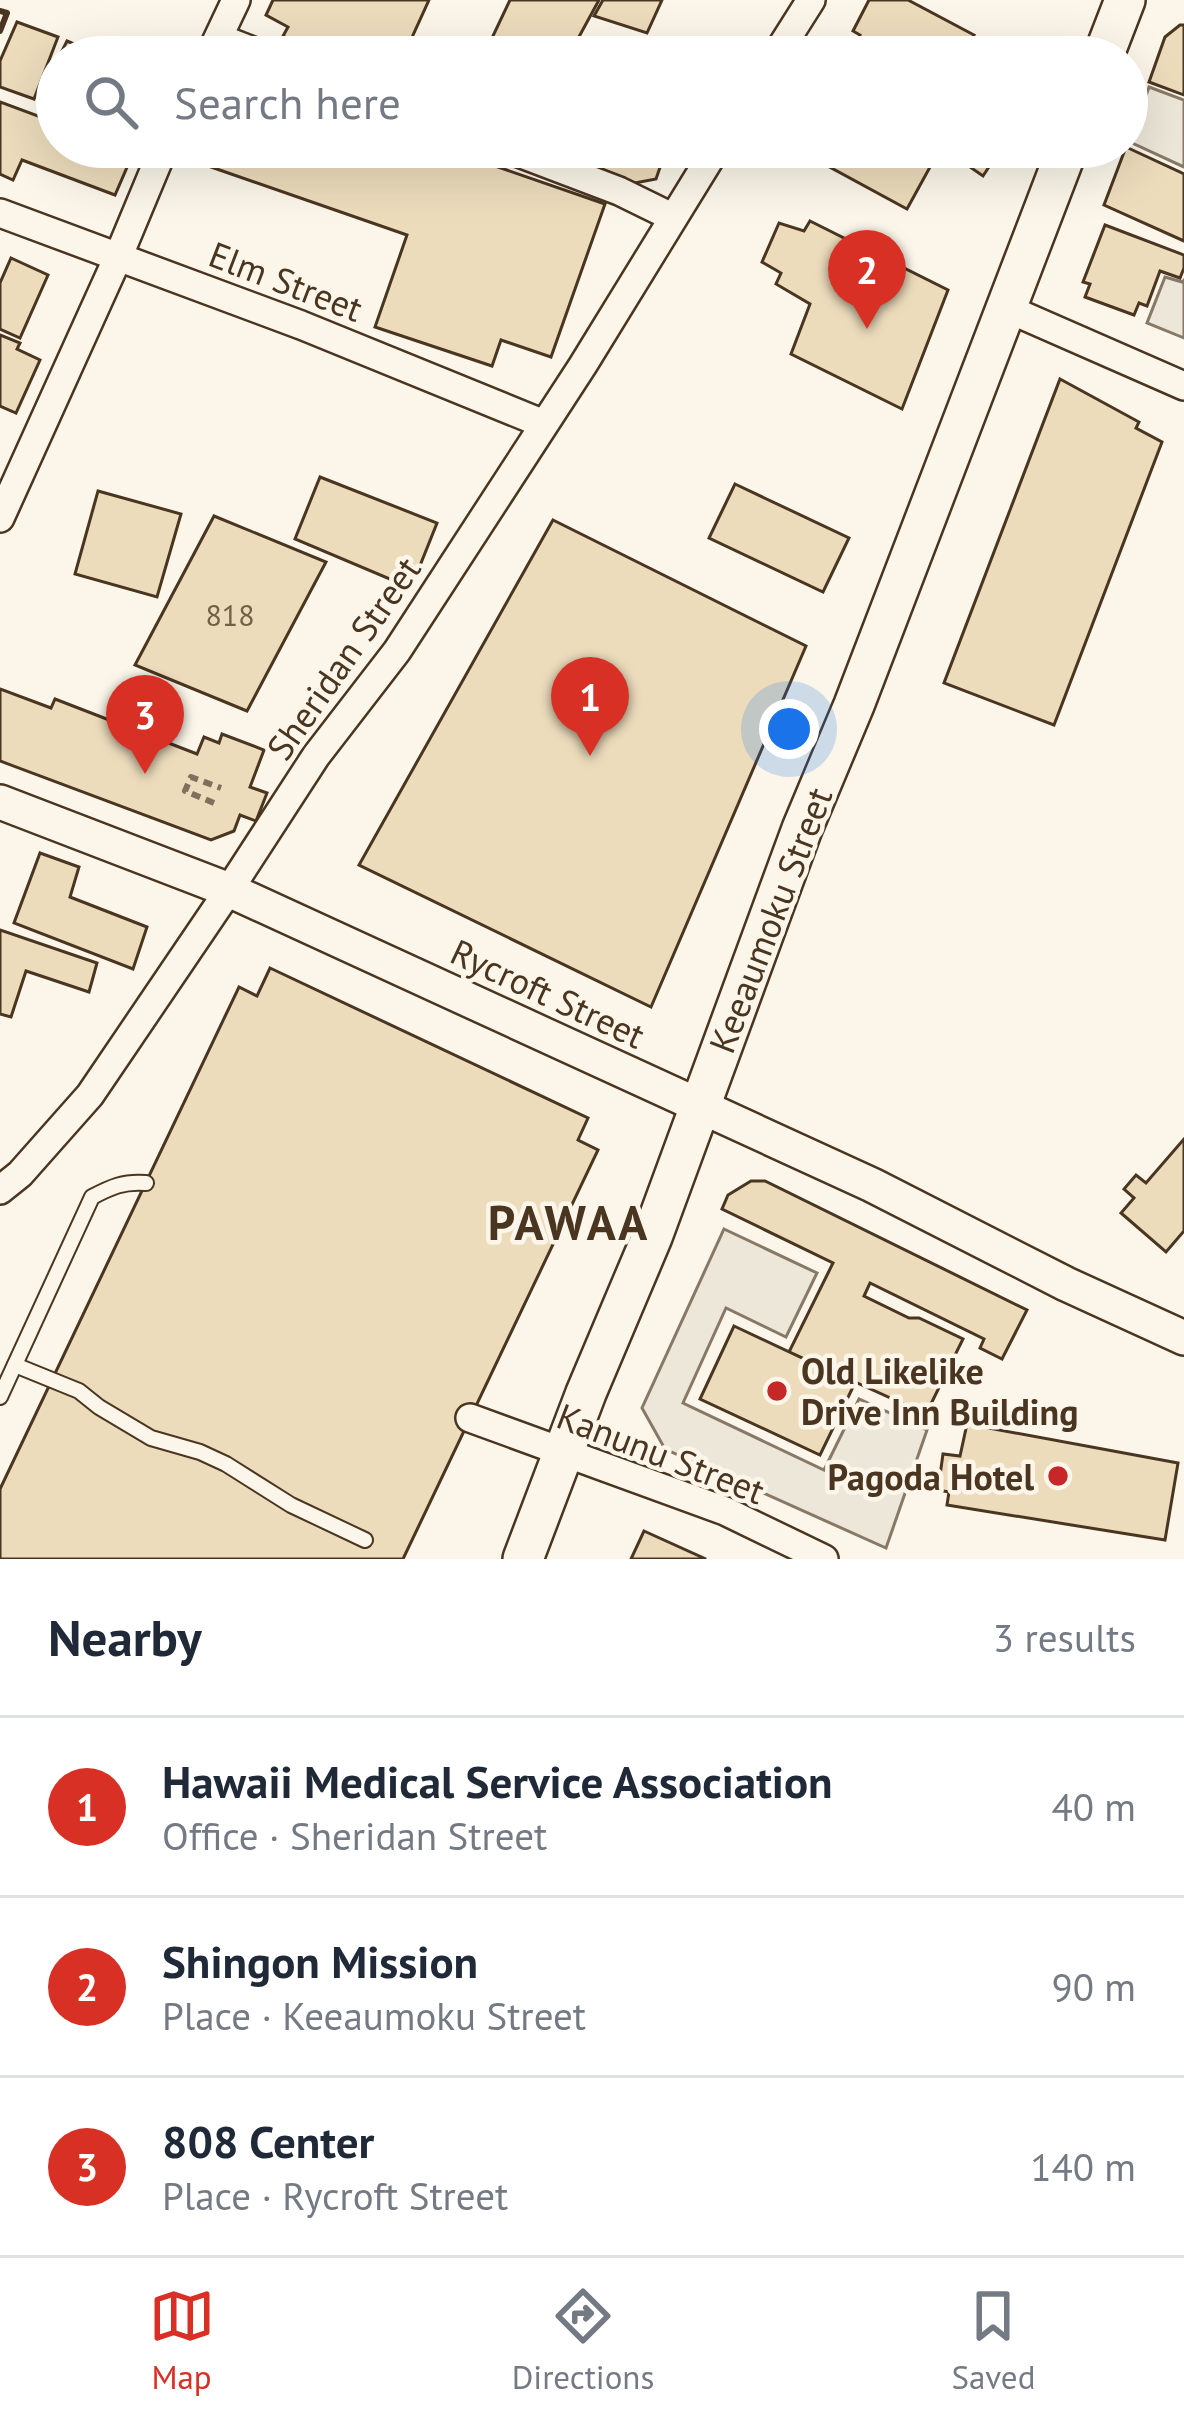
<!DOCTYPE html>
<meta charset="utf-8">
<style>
:root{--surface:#fff;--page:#f2f2f3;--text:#1f2937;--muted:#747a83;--line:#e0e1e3;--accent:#d93025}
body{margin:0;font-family:"PT Sans",sans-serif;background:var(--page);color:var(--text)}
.you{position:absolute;left:789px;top:729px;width:42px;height:42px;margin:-30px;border:9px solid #fff;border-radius:50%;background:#1a73e8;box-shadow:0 0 0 18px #1a73e833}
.badge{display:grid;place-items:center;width:78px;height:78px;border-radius:50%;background:var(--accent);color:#fff;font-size:39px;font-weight:700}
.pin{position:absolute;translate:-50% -99px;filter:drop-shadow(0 3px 6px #0008)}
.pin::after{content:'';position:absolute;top:63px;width:42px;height:36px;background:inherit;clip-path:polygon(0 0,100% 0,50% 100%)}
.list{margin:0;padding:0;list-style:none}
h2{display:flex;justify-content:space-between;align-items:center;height:156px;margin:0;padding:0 48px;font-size:51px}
h2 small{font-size:39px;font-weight:400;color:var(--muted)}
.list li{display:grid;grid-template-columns:78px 1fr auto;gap:36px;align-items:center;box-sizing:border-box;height:180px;padding:0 48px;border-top:3px solid var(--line)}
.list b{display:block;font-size:45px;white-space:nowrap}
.list p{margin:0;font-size:39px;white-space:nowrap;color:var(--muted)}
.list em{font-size:39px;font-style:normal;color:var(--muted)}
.icon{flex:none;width:66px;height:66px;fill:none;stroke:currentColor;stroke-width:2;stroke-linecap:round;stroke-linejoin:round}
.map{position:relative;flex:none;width:1184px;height:1559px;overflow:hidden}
.search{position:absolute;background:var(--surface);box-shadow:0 12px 48px #0002;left:36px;right:36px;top:36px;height:132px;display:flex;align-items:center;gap:30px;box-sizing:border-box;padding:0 42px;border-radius:66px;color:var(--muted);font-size:45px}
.sheet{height:696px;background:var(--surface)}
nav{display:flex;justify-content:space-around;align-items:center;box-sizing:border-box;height:168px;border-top:3px solid var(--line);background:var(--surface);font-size:33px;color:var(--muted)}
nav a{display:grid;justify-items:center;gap:6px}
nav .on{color:var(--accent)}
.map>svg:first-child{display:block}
.parking{fill:#ede7d9;stroke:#887966;stroke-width:3}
.building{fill:#ecdcbc;stroke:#4a3520;stroke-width:3}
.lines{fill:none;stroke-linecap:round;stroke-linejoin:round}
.service-casing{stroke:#4a3520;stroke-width:18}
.minor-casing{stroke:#4a3520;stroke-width:32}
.tertiary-casing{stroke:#4a3520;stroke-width:38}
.secondary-casing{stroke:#4a3520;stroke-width:44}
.path{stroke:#7f6f5c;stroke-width:6;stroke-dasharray:9 6;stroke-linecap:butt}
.service{stroke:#fbf6e9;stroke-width:14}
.minor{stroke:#fbf6e9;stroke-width:27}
.tertiary{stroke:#fbf6e9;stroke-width:33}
.secondary{stroke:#fbf6e9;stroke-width:39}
.wall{stroke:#4a3520;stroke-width:6}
.poi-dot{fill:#c62828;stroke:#fbf6e9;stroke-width:4.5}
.labels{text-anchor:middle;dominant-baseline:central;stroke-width:9;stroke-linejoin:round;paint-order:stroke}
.number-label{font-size:30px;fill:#725f47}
.street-label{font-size:36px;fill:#4a3520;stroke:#fbf6e9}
.poi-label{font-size:36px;font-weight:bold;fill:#4a3520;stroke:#fbf6e9;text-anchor:start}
.district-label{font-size:48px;font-weight:bold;letter-spacing:3px;fill:#4a3520;stroke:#fbf6e9}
</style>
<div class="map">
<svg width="1184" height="1559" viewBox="0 0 1184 1559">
<rect width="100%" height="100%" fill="#fbf6e9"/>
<g class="parking">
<path d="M1149,87L1184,100V167L1130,142Z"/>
<path d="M1165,277L1182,282L1184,280V338L1147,323Z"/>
<path d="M724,1229L817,1273L786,1337L726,1308L683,1403L824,1470L859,1399L927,1430L886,1548L665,1449L642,1408Z"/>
</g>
<g class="building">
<path d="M273,0H429L403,57H328L283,36L288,27L266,15Z"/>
<path d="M510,0H599L568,57H483Z"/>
<path d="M603,0H662L647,33L594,16Z"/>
<path d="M869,0H908L974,35L968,45L981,52L978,57H905L885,46L879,57H875L855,46L860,35L853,31Z"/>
<path d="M17,22L58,37L34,99L0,87V61Z"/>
<path d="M1180,25H1184V95L1149,82L1165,37Z"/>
<path d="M67,41L105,57H59Z"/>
<path d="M0,102L57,123V147H123L134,151L115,195L22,160L13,180L0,174Z"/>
<path d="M193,147H390L428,160L432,147H440L605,204L551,357L501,340L492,366L375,327L407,235L188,159Z"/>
<path d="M549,147H667L656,179L635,183Z"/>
<path d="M804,147H941L907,209L802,152Z"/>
<path d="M941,147H1002L983,176Z"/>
<path d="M1126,147L1184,174V241L1104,205Z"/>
<path d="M810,221L948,290L902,409L791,354L810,304L776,284L781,273L762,262L779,223L804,231Z"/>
<path d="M1105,225L1184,255V268L1180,278L1160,271L1147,306L1139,303L1134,315L1085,297L1090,284L1083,282Z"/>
<path d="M11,258L48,275L20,338L0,329V283Z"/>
<path d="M0,335L20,343L17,349L40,360L16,413L0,406Z"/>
<path d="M1060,379L1139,422L1136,428L1162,442L1054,725L944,683Z"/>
<path d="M320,477L437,523L411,588L295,539Z"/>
<path d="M735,484L849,538L823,592L709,538Z"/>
<path d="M98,491L181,514L157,597L75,574Z"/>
<path d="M214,516L326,562L247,711L135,665Z"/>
<path d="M553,520L806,646L651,1007L359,865Z"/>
<path d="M0,689L51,708L55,699L197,754L204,737L219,743L222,734L264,750L250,787L267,793L256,821L240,815L234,831L211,840L0,761Z"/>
<path d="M40,853L79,867L70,897L147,927L133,969L14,923Z"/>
<path d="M0,930L97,963L89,992L26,971L11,1017L0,1014Z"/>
<path d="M270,968L588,1118L578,1140L598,1150L403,1559H0V1489L239,987L257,996Z"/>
<path d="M1184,1139V1231L1166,1252L1121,1213L1134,1198L1124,1189L1136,1175L1146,1183Z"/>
<path d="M751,1181H765L1027,1310L1002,1359L980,1348L984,1339L870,1283L864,1296L909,1318H919L963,1339L926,1414L789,1352L833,1263L722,1209L728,1195Z"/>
<path d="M734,1326L855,1383L820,1455L700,1399Z"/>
<path d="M967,1424L1178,1463L1165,1540L947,1505L949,1492L938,1490L943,1454L960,1456Z"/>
<path d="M644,1531L706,1559H631Z"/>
</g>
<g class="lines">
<g class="service-casing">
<g id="service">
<path d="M15,1365L79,1391L99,1407L151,1438L200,1452L226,1464L291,1505L365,1540"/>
<path d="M0,1397L92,1197C111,1187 124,1181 146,1183"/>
</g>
</g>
<g class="minor-casing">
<g id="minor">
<path d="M219,38L268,57"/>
<path d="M209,57L236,0"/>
<path d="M775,57L811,0"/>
<path d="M503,147L619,191L672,217"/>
<path d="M0,213L301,325L544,424"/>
<path d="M1006,308L1184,386"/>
<path d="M0,518L119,255L164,147"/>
<path d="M0,1190L20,1174L90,1095L229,890L316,756L397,651L583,365L717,147"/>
<path d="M470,1418L725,1511L824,1559"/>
</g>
</g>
<g class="tertiary-casing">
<path id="tertiary" d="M0,802L229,890L872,1185L1066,1284L1184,1338"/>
</g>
<g class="secondary-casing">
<g id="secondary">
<path d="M1103,57L1125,0"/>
<path d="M523,1559L586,1393L652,1237L802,829L854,705L1068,147"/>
</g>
</g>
<path class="path" d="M214,803L185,791L191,777L221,788"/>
<use href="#service" class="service"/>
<use href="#minor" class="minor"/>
<use href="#tertiary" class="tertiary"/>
<use href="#secondary" class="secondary"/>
<path class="wall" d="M0,11L7,13L0,31"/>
</g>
<g class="poi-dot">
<circle cx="777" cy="1391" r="12"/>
<circle cx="1058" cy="1476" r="12"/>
</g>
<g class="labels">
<g class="number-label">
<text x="230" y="614">818</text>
</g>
<g class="street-label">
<text transform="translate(286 281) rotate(21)">Elm Street</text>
<text transform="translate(343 658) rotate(-55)">Sheridan Street</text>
<text transform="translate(770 920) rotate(-69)">Keeaumoku Street</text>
<text transform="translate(548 993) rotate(25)">Rycroft Street</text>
<text transform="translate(661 1453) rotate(21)">Kanunu Street</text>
</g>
<g class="poi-label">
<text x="801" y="1370">Old Likelike<tspan x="801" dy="41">Drive Inn Building</tspan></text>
<text x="1034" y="1476" text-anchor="end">Pagoda Hotel</text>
</g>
<g class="district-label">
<text x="569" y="1222">PAWAA</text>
</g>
</g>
</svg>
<div class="you"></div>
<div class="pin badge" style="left:590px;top:756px">1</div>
<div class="pin badge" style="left:867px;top:329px">2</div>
<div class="pin badge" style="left:145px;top:774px">3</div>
<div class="search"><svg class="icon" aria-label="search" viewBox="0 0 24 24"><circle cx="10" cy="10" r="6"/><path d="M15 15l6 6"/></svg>Search here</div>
</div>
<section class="sheet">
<h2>Nearby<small>3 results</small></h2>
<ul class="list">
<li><span class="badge">1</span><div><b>Hawaii Medical Service Association</b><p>Office · Sheridan Street</p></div><em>40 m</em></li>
<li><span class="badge">2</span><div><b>Shingon Mission</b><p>Place · Keeaumoku Street</p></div><em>90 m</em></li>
<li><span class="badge">3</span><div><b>808 Center</b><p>Place · Rycroft Street</p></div><em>140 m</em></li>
</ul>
</section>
<nav>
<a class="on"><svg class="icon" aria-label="map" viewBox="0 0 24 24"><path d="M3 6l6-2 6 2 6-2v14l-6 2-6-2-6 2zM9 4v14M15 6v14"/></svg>Map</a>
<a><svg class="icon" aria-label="directions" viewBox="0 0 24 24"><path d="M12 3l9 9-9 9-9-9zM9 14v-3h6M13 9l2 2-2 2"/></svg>Directions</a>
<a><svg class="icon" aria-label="saved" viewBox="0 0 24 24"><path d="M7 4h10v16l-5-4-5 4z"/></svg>Saved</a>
</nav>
